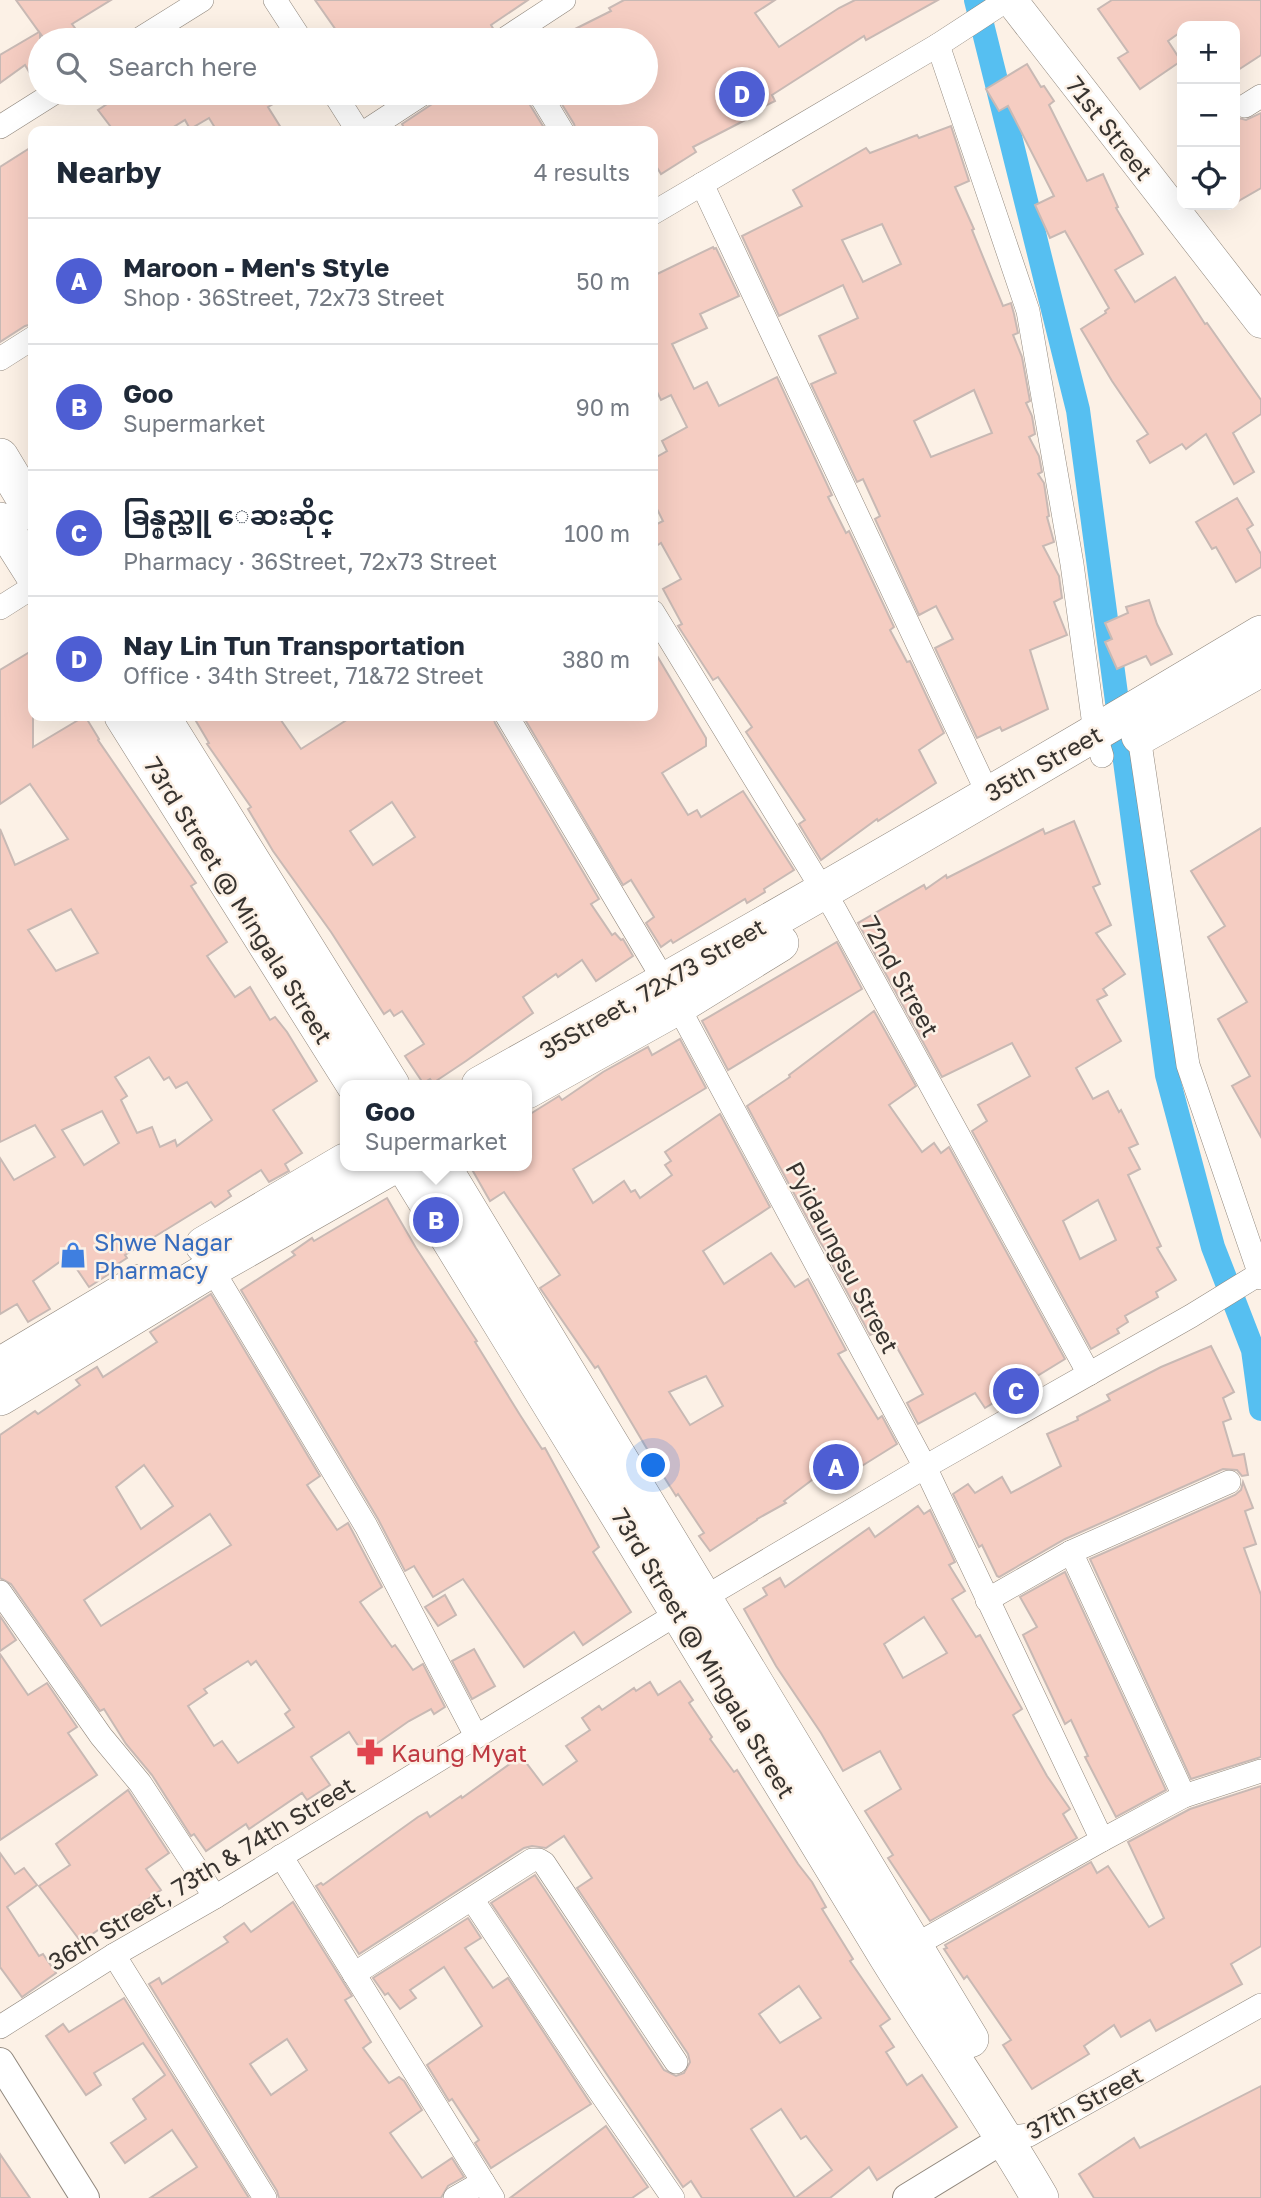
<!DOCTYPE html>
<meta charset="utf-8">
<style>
:root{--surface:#fff;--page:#f6f6f7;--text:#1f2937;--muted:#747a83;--line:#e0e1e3;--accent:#4e5ed3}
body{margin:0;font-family:"Golos Text","Noto Sans Myanmar",sans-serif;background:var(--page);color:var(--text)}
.controls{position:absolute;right:21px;top:21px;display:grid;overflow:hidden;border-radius:14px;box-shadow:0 7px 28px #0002}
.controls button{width:63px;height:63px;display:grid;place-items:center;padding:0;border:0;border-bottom:2px solid var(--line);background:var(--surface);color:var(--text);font:35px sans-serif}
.you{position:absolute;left:654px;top:1466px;width:24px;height:24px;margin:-18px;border:5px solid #fff;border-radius:50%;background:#1a73e8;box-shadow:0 0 0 10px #1a73e833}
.badge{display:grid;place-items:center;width:46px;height:46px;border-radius:50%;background:var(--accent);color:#fff;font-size:23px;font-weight:700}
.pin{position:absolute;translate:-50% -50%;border:4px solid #fff;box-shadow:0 2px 7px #0006}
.popup{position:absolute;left:340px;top:1080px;width:192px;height:91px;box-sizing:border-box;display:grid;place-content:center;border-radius:14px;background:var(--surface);filter:drop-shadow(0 2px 5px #0005);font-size:23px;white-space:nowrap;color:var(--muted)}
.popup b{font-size:26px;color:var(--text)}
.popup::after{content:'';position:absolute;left:50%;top:100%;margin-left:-14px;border:14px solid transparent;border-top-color:var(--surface)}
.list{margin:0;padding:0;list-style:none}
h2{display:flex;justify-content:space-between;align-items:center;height:91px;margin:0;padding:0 28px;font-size:30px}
h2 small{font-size:23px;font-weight:400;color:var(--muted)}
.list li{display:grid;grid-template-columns:46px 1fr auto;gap:21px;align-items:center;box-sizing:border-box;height:126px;padding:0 28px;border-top:2px solid var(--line)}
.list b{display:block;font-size:26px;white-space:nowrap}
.list p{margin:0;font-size:23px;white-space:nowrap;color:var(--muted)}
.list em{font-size:23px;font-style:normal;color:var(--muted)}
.icon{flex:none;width:38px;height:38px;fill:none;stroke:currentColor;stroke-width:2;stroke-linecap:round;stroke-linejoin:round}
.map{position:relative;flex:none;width:1261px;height:2198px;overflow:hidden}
.search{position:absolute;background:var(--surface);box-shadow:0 7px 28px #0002;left:28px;top:28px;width:630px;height:77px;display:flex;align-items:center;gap:18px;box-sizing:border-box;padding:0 24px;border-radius:38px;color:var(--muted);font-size:26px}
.panel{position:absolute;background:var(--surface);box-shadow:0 7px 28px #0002;left:28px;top:126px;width:630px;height:595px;border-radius:14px}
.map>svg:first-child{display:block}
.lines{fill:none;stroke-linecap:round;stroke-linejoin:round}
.canal{stroke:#56bff1;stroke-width:24}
.building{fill:#f5cdc2;stroke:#c8b9b4;stroke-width:2;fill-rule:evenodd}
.minor-casing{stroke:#90877d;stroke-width:24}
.tertiary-casing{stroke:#90877d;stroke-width:30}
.secondary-casing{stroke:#90877d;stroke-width:33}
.primary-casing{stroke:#90877d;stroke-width:38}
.minor{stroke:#fff;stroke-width:23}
.tertiary{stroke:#fff;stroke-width:28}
.secondary{stroke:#fff;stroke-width:32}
.primary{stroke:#fff;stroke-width:37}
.labels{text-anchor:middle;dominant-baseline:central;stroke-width:5;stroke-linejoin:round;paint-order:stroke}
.street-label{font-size:24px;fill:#383430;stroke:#fcf1e6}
.shop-label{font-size:24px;fill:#366cbe;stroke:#fcf1e6;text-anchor:start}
.health-label{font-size:24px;fill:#be3a42;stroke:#fcf1e6;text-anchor:start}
</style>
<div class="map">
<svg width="1261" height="2198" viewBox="0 0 1261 2198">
<rect width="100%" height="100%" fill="#fcf1e6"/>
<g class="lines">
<path class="canal" d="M976,0L1078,410L1167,1075L1213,1247L1253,1350L1261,1409"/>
</g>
<g class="building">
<path d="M16,0H111L72,24L84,40H45L40,33V85L38,87L25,65L0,83V55L39,32Z"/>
<path d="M315,0H528L491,25L494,30L489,40H476L469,30L452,40H343Z"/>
<path d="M624,0H775L755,13L779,47L839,8L855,0H938L866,40L864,36L772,95L775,101L753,112L755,115L693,147L696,152L661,174L653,161V131H576L574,124L555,93H646V40H553L611,11L609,8Z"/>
<path d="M1112,0H1261V55L1235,72V26H1182V31L1168,41L1181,61L1140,89L1118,58L1128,52L1098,9Z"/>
<path d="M1027,64L1041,87L1044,86L1054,101L1049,105L1087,181L1103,174L1118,207L1116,208L1143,254L1115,270L1135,302L1175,277L1205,324L1207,323L1261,400V414L1233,433L1254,472L1234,484L1206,434L1186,449L1182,444L1150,463L1137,441L1148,434L1112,381L1081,329L1106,313L1105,311L1109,308L1065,231L1050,238L1035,205L1054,196L1008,106L999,111L986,89Z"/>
<path d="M124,93H292L268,107L283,131H217L209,118L190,129L185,120L167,131H114L98,110Z"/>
<path d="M438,93H525L527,100L546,131H406L402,124L432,104Z"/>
<path d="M1261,113V188L1235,203V117L1246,120Z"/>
<path d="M951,126L969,181L955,187L974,229L972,230L1003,306L1011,303L1014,314L1018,333L1013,335L1022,357L1030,401L1026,403L1032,416L1035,434L1029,437L1039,456L1042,472L1038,474L1044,483L1049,516L1047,517L1054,542L1043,546L1059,576L1062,598L1054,602L1067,635L1030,650L1048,709L1002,731L1000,727L977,738L935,648L953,639L936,606L919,615L875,519L880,516L863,479L857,482L811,384L836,373L819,336L858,318L843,285L779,316L742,236L802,206L793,190L866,148L870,153L917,135L919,138ZM882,224L901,264L863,282L842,240ZM974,390L992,433L931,457L914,421Z"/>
<path d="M33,146V324L25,326L0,342V167Z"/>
<path d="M713,247L714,249L716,248L739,296L700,314L707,328L672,344L694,389L707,382L719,406L777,377L832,495L828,497L846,533L849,531L894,627L890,630L907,662L910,661L944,733L919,750L936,783L878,821L877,819L821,860L799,824L805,820L746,732L752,727L718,677L713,680L678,626L682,624L663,589L681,579L661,543L653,548V526L663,521L653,501V459L667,451L662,441L687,427L671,395L661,400L653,384V276Z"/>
<path d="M1237,498L1253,525L1247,529L1261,554V567L1236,582L1216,547L1212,549L1196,522Z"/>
<path d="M1149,600L1157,624L1172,654L1151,665L1146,656L1117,669L1105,642L1112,639L1105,623L1128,613L1126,607Z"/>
<path d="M653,649L706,738V746L662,773L688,815L697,810L701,817L743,791L794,870L764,889L765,892L747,903L745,899L673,943L671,940L661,947L646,923L654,917L631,880L623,885L523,716H653Z"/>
<path d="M33,650V747L85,716L99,739L98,740L196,883L191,886L227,942L207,956L235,997L250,987L270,1020L275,1017L287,1032L317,1081L273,1110L302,1153L285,1164L289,1171L269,1182L261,1170L228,1191L231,1196L215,1207L211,1202L125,1255L127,1258L107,1271L109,1274L89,1287L68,1256L33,1281L50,1309L28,1322L17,1304L0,1314V1158L14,1180L55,1157L35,1125L0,1142V829L15,865L68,839L30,784L0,804V670ZM71,909L98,953L56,971L28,930ZM149,1057L164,1080L169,1077L176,1088L187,1082L212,1120L177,1146L175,1140L160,1147L152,1127L137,1133L121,1100L127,1096L115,1077ZM102,1111L119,1143L84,1165L62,1130Z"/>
<path d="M193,716H278L301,749L353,716H493L495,723L599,899L591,904L612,935L615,933L621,940L623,939L633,956L596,981L582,960L558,977L556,974L523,997L533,1013L466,1061L433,1083L430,1079L423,1083L405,1056L424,1044L402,1011L394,1016L390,1010L384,1014L331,932L273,851L248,809L251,807L207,744L209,743ZM392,802L415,837L373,865L350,831Z"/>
<path d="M1074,821L1100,884L1093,887L1111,925L1096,933L1125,974L1103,989L1107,995L1097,1000L1121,1041L1076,1068L1093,1099L1108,1091L1119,1112L1121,1110L1138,1144L1129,1148L1140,1169L1128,1175L1161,1246L1157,1248L1176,1280L1156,1292L1158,1297L1125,1316L1128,1322L1117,1329L1119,1333L1091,1349L972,1131L987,1121L978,1105L1030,1076L1012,1043L942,1077L858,923L924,885L926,889L946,875L947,878L1043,829L1045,834ZM1098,1200L1116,1240L1080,1259L1063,1221Z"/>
<path d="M1261,828V1137L1232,1086L1250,1076L1218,1019L1247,1002L1208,937L1225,926L1191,871Z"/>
<path d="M837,942L862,989L728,1070L702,1021Z"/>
<path d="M874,1011L916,1086L889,1105L922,1152L934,1143L941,1153L949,1147L1065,1359L985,1408L975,1393L918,1424L907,1403L923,1394L895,1344L885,1350L874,1333L870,1335L832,1264L834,1263L820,1242L747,1106L790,1077L789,1075Z"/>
<path d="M680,1039L706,1088L573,1169L593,1203L624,1181L631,1192L635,1190L640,1198L672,1175L665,1165L671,1161L665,1152L720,1114L770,1207L703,1251L724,1284L771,1253L795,1287L808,1279L846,1350L838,1354L878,1419L882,1416L897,1444L841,1479L832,1465L784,1501L786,1503L757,1519V1520L710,1551L699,1536L704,1533L678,1494L676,1496L659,1469L652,1473L644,1459L650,1454L598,1366L595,1368L540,1288L560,1275L504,1192L490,1201L470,1166H527V1116L559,1096L562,1100L603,1072L648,1047L652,1055ZM706,1376L723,1406L690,1425L669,1392Z"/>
<path d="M387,1198L416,1248L477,1341L475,1342L520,1415L542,1449L545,1448L599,1547L593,1552L631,1612L583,1645L574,1632L524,1667L463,1579L433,1597L414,1566L405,1571L378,1519L241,1290L295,1255L292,1252L312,1238L314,1241Z"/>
<path d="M211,1294L320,1476L307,1485L337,1530L348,1523L382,1587L360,1602L392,1647L395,1645L413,1670L423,1664L445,1707L434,1714L431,1709L409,1721L363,1753L349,1732L311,1757L330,1785L307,1800L302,1793L249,1829L246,1824L206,1851L194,1834L191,1836L152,1775L126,1744L104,1709L100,1711L11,1584L0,1578V1435L35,1411L38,1414L80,1385L76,1380L97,1367L103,1377L157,1342L150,1332ZM144,1465L173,1506L141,1529L116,1487ZM210,1514L231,1545L101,1626L84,1600ZM248,1661L251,1665L256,1661L290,1710L285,1714L294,1727L238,1763L222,1741L214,1746L188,1706L207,1693L204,1689Z"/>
<path d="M1211,1346L1234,1392L1223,1398L1231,1419L1223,1422L1233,1456L1244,1454L1248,1475L1242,1476L1237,1470L1223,1469L1065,1539L999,1577L997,1576L982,1545L979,1547L953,1494L968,1484L975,1493L1002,1477L1011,1493L1061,1466L1047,1434L1078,1420L1077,1417L1110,1400L1107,1395L1161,1367Z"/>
<path d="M1243,1482L1253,1508L1245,1511L1256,1544L1244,1548L1261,1595V1757L1191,1779L1090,1559L1235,1495L1241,1490Z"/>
<path d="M918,1506L924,1514L930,1510L955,1562L949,1565L965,1591L952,1599L976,1637L980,1635L1022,1709L1013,1715L1047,1776L1070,1809L1063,1814L1077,1838L930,1921L888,1858L893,1855L865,1811L901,1789L880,1751L843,1771L821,1733L776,1666L744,1609L767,1595L763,1588L780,1578L785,1587L869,1528L875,1537ZM924,1617L947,1653L903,1678L884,1644Z"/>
<path d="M1065,1572L1166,1790L1116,1817L1085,1757L1088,1756L1071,1720L1065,1724L1023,1635L1037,1627L1020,1597Z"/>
<path d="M445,1595L456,1615L438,1626L425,1607Z"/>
<path d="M0,1616L16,1640L0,1651Z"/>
<path d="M474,1649L495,1686L472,1699L452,1661Z"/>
<path d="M0,1654L28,1695L47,1683L77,1727L68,1733L97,1775L0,1840Z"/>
<path d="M680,1681L693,1700L689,1703L712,1737L710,1739L734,1772L737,1770L798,1864L812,1882L826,1907L822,1909L853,1959L850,1961L890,2019L880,2026L894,2047L886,2052L907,2085L922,2075L957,2127L877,2180L869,2167L830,2198H795L832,2170L806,2136L801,2139L781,2109L751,2129L795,2198H702L691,2181L683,2187L491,1903L535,1875L664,2070L676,2076L684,2073L690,2062L688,2054L577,1888L592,1878L564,1836L546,1848L532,1846L524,1848L359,1954L316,1886L321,1883L323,1885L418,1817L427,1812L430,1817L461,1796L462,1798L521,1756L543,1785L577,1761L566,1746L590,1730L582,1718L599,1706L602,1710L634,1688L636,1691L650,1682L658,1695ZM799,1986L821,2018L780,2043L759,2014Z"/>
<path d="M1261,1786V1946L1231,1964L1242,1984L1156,2031L1150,2020L1121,2037L1114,2025L1084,2046L1089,2054L1032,2089L1003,2045L1011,2040L967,1976L964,1979L944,1949L947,1948L945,1945L1091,1862L1097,1873L1108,1866L1149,1927L1164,1918L1128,1842L1190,1809Z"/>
<path d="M128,1790L169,1853L146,1869L161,1890L113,1924L111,1921L81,1942L39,1886L70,1865L56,1844Z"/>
<path d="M0,1853L15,1874L24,1868L37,1885L7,1907L39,1956L43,1954L56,1973L22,1997L0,1967Z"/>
<path d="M293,1902L352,1996L345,2000L371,2042L363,2048L389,2083L399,2077L404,2081L422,2110L390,2133L422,2178L452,2158L464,2177L448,2186L441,2198H279L277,2191L149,1984L159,1978L162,1984L228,1942L224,1937L244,1923L251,1932ZM287,2039L307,2070L271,2095L250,2064Z"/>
<path d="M468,1918L481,1938L465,1948L493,1988L508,1978L591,2104L491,2168L475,2143L479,2140L452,2099L449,2101L427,2065L482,2026L444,1967L410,1990L416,1998L400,2009L388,1993L385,1995L373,1978Z"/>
<path d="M124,1998L249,2198H150L197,2167L172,2130L125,2163L111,2143L146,2119L133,2099L165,2075L143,2043L94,2073L101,2085L86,2095L46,2036L63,2024L69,2032Z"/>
<path d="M1261,2086V2198H1094L1079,2174L1134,2138L1140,2148Z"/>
<path d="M606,2126L648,2187L632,2198H510Z"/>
<path d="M0,2154L30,2198H0Z"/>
</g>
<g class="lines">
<g class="minor-casing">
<g id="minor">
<path d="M275,0L301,40"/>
<path d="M138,40L202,0"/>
<path d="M503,40L564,0"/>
<path d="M938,45L1028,311L1072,564L1095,733L1102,756"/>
<path d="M334,93L358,131"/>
<path d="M539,93L562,131"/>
<path d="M1245,106L1261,96"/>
<path d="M0,127L54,93"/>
<path d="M366,131L424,93"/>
<path d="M702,184L988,794"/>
<path d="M653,213L938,45L1007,0"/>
<path d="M0,359L33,338"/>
<path d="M0,608L33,587"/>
<path d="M653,612L835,910L1089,1374"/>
<path d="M507,716L665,982L925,1467L1102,1840"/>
<path d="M1137,723L1188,1065L1261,1278"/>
<path d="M206,1259L366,1526L476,1736"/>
<path d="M1071,1552L1229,1482"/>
<path d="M0,1592L101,1736L140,1783L215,1897"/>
<path d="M987,1600L1071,1552L1184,1796"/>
<path d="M281,1856L493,2198"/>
<path d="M472,1899L593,2082L673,2198"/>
<path d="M903,1952L1102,1840L1184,1796L1261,1771"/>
<path d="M114,1955L265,2198"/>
<path d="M354,1974L532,1860H539L544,1863L676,2062"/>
<path d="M0,2027L114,1955L215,1897L680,1612L925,1467L1191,1316L1261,1273"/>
<path d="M1005,2138L1029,2135L1261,2005"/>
<path d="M455,2198L483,2182"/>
</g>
</g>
<g class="tertiary-casing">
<g id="tertiary">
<path d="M0,2062L85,2198"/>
<path d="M907,2198L1005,2138"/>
</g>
</g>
<g class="secondary-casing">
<path id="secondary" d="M1011,0L1261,322"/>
</g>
<g class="primary-casing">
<g id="primary">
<path d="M0,457L33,512"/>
<path d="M0,521L33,573"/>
<path d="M123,716L355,1085"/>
<path d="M161,716L391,1085"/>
<path d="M1140,736L1261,668"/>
<path d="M480,1085C742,939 1003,789 1261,634"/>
<path d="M527,1090L678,1006L780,943"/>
<path d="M405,1166C567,1429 727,1692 887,1956C937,2037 992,2115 1040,2198"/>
<path d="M442,1166L970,2039"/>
<path d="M204,1245L345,1162"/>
<path d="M0,1366L139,1283"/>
<path d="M0,1397L211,1269L392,1166"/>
</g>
</g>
<use href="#minor" class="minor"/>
<use href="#tertiary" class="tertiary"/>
<use href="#secondary" class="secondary"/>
<use href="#primary" class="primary"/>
</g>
<defs>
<g id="shop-bare" transform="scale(2.1)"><path d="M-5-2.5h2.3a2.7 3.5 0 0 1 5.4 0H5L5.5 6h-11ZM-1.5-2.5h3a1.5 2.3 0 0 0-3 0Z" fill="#3f7fe0" stroke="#fcf1e6" stroke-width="2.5" paint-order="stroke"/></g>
<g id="pharmacy-bare" transform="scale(2.1)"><path d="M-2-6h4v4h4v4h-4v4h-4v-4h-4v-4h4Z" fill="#e0444e" stroke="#fcf1e6" stroke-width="2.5" paint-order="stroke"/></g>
</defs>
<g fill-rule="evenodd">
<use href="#shop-bare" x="73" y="1255"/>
<use href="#pharmacy-bare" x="370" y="1752"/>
</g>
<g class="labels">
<g class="street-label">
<text transform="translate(1110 128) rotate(52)">71st Street</text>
<text transform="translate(1043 763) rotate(-29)">35th Street</text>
<text transform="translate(239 900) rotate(58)">73rd Street @ Mingala Street</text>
<text transform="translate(901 976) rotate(61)">72nd Street</text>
<text transform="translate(652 988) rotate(-30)">35Street, 72x73 Street</text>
<text transform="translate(843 1257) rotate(62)">Pyidaungsu Street</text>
<text transform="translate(704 1653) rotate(59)">73rd Street @ Mingala Street</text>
<text transform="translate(201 1873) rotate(-31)">36th Street, 73th &amp; 74th Street</text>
<text transform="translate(1084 2102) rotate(-28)">37th Street</text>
</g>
<g class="shop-label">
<text x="94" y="1241">Shwe Nagar<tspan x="94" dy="28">Pharmacy</tspan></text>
</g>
<g class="health-label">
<text x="391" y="1752">Kaung Myat</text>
</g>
</g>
</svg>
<div class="controls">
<button>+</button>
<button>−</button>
<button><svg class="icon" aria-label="locate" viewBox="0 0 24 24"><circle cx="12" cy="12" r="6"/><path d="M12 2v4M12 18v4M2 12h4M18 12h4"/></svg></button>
</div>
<div class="you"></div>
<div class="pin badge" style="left:836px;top:1467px">A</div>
<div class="pin badge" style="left:436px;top:1220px">B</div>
<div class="popup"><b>Goo</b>Supermarket</div>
<div class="pin badge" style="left:1016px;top:1391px">C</div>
<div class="pin badge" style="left:742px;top:94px">D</div>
<div class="search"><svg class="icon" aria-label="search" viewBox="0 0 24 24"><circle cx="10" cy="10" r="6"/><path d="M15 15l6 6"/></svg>Search here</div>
<section class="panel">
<h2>Nearby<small>4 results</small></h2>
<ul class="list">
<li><span class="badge">A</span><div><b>Maroon - Men's Style</b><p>Shop · 36Street, 72x73 Street</p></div><em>50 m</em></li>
<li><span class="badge">B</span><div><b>Goo</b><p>Supermarket</p></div><em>90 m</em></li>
<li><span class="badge">C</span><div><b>ခြန္စည္သူ ေဆးဆိုင္</b><p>Pharmacy · 36Street, 72x73 Street</p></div><em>100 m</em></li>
<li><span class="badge">D</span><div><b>Nay Lin Tun Transportation</b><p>Office · 34th Street, 71&amp;72 Street</p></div><em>380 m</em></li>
</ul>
</section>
</div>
